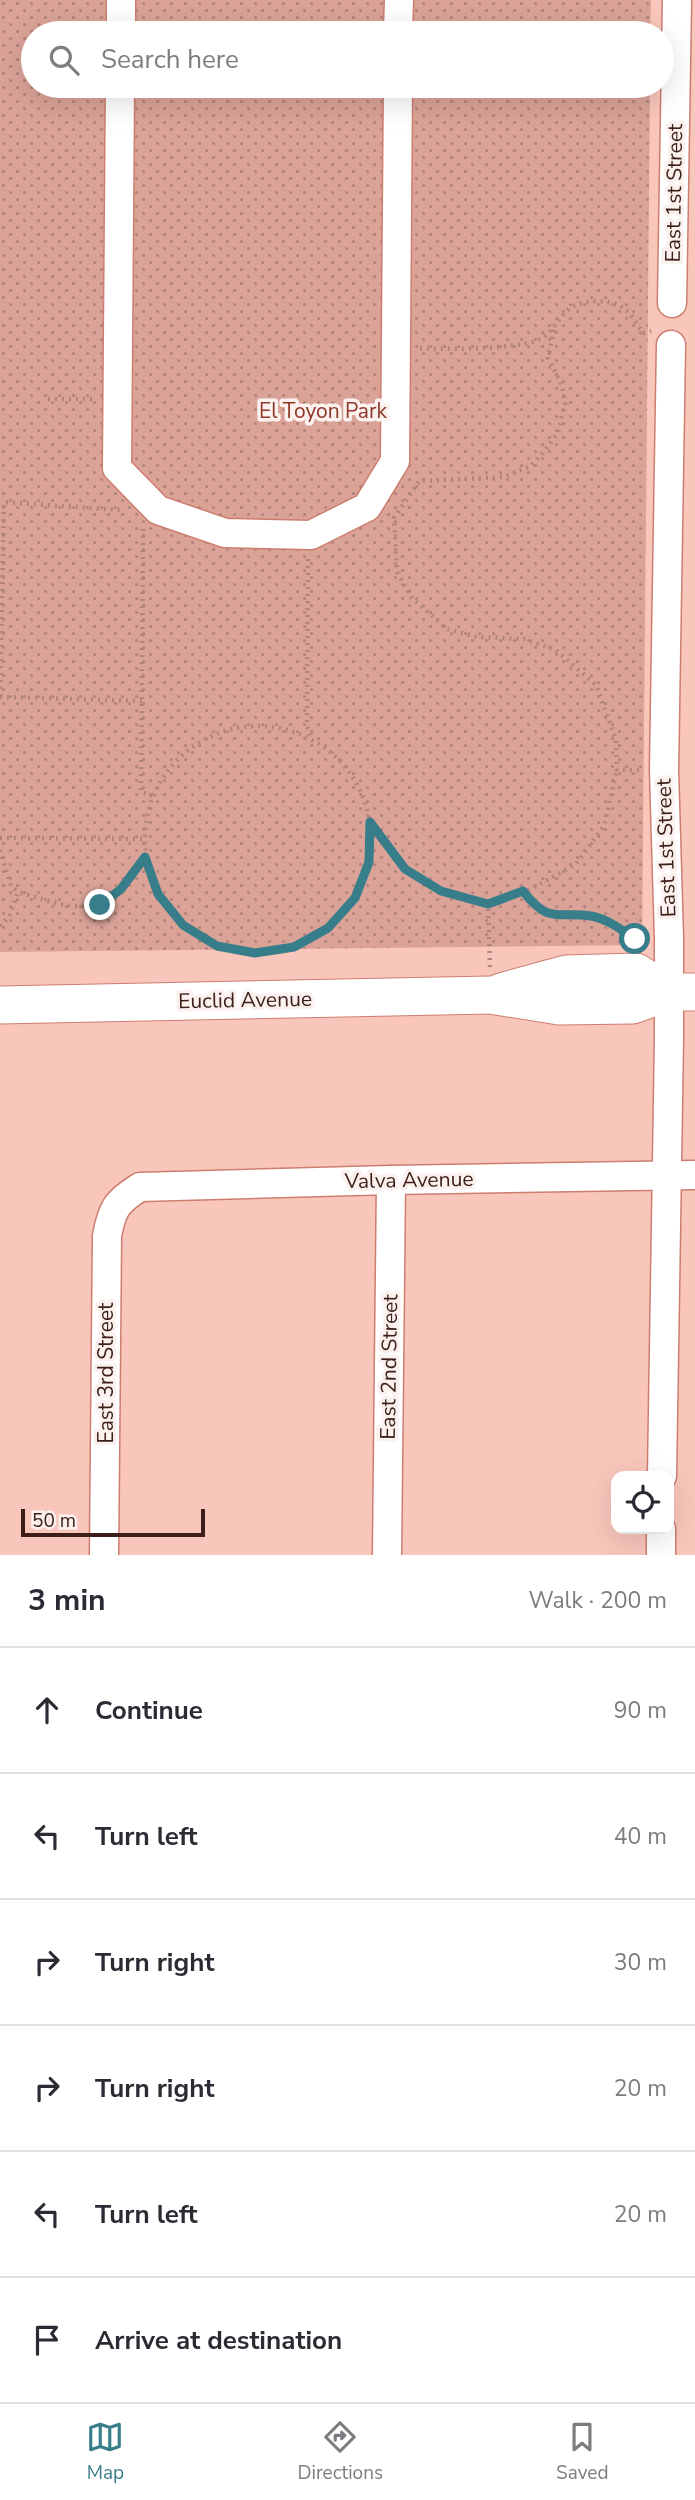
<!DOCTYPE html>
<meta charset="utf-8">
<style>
:root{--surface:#fff;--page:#f2f2f3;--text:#2b2b33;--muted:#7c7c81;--line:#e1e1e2;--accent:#377d8a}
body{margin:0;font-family:"Nunito Sans",sans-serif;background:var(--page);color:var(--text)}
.controls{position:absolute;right:21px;bottom:21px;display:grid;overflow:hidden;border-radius:14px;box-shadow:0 7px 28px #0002}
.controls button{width:63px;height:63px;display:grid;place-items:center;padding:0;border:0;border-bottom:2px solid var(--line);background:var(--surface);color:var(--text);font:35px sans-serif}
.scale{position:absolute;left:21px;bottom:18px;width:184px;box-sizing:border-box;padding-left:7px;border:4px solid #3d1e18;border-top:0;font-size:19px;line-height:24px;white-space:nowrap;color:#3d1e18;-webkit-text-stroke:5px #fbf2f0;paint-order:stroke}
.stop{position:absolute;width:21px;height:21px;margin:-16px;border:5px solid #377d8a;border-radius:50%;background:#fff}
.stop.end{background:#377d8a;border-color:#fff;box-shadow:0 2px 7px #0008}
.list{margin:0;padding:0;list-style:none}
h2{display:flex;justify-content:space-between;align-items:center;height:91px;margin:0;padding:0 28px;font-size:30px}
h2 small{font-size:23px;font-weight:400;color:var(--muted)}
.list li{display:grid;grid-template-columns:46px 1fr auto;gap:21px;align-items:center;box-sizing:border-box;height:126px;padding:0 28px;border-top:2px solid var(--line)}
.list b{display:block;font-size:26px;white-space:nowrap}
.list em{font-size:23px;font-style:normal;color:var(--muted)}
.icon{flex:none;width:38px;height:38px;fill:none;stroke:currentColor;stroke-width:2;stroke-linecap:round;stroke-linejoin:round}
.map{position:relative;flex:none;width:695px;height:1555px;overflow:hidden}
.search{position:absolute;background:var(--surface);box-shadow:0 7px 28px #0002;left:21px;right:21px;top:21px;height:77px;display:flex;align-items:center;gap:18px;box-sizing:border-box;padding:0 24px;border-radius:38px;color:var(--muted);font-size:26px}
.sheet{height:847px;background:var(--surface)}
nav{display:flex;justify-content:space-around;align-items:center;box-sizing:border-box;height:98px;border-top:2px solid var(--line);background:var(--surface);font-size:19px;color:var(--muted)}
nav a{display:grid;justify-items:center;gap:4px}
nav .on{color:var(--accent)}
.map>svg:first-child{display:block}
.park{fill:url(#park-dots)}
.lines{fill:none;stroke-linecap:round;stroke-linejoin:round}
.minor-casing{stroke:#cd7e6f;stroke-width:31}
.major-casing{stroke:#cd7e6f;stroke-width:39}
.path{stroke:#b0857c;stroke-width:4.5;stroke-dasharray:2 5;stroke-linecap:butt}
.minor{stroke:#fff;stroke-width:28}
.major{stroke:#fff;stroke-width:37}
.route{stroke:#377d8a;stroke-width:9}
.labels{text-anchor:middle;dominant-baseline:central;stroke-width:7;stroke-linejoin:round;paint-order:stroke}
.street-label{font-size:21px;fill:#3d1e18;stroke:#fbf2f0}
.park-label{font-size:21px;fill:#8f3627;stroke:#fbf2f0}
</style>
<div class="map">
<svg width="695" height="1555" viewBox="0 0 695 1555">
<defs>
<pattern id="park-dots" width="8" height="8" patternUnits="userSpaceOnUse" patternTransform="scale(1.75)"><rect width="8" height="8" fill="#dba398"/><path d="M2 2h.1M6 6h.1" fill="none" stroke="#b3847b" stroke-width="1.8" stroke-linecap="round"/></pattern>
</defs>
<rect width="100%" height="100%" fill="#f9c6bb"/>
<path class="park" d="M0,0H651L650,33H33V86H650L642,945L0,952Z"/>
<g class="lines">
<g class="minor-casing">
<g id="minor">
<path d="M121,33V0"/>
<path d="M398,33L399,0"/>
<path d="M120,86L117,468L158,510L225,533L311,535L367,507L395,461L398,86"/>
<path d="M672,303L677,0"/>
<path d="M662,1476L669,1038V939L664,770L671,345"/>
<path d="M104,1555L107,1236C112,1209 116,1202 140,1187L391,1180L695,1175"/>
<path d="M387,1555L391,1180"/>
<path d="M661,1555V1529"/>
</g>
</g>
<g class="major-casing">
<g id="major">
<path d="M501,992L566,974L636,972L668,992"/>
<path d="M0,1005L490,995L559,1006L633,1005L668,992H695"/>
</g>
</g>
<g class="path">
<path d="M554,330L548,358L562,385L565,403L558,433L546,449L531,466L504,477L419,481L394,518L397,572L412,598L447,629L477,637L524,639L556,650L596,685L616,740L617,770H640"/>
<path d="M420,348C446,350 516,349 538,340C553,333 556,321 568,310C581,298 614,298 627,311C633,317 638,326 643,333L651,331"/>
<path d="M48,399H93"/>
<path d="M143,529L141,792L152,796"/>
<path d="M308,559L307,726L312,738"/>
<path d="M0,696L4,502L120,510"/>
<path d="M0,697L142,701"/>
<circle cx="258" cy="839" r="113"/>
<path d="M370,822L405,869L441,891L488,904"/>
<path d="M0,838L144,839"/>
<path d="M0,850L11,886L18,892"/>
<path d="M523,891C549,925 557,911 591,916C608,919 622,930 635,939"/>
<path d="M0,926L9,917L18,892C54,902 91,920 122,888C130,879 138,867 145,857"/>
<path d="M490,967L488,904L529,890L576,864L604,826L617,770"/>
</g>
<use href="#minor" class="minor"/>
<use href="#major" class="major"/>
</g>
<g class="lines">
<path class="route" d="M100,905L121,889L145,857L158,894L183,925L217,946L255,953L294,947L328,928L355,898L369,862L370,822L405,869L441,891L488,904L523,891C549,925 557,911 591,916C608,919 622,930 635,939"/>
</g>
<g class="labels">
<g class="street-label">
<text transform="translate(674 193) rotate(-89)">East 1st Street</text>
<text transform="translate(666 848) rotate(-92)">East 1st Street</text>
<text transform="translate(245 1000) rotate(-1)">Euclid Avenue</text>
<text transform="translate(409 1180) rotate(-1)">Valva Avenue</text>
<text transform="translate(389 1367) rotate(-89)">East 2nd Street</text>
<text transform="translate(106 1373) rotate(-90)">East 3rd Street</text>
</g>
<g class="park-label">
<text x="323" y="411">El Toyon Park</text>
</g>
</g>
</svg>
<div class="controls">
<button><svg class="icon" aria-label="locate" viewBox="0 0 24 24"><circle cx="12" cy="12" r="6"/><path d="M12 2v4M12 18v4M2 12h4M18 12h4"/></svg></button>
</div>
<div class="scale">50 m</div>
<div class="stop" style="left:635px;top:939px"></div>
<div class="stop end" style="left:100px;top:905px"></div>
<div class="search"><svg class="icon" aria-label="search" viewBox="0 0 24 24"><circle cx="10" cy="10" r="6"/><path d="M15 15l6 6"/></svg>Search here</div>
</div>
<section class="sheet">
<h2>3 min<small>Walk · 200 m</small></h2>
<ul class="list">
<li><svg class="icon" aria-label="ahead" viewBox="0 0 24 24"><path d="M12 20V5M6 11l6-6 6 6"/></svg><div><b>Continue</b></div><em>90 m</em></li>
<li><svg class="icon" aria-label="left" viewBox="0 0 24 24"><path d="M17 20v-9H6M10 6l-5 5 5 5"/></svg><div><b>Turn left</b></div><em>40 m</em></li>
<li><svg class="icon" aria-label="right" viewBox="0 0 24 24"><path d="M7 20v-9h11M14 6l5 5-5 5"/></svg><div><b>Turn right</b></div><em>30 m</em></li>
<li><svg class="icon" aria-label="right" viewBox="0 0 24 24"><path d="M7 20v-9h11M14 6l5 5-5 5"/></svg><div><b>Turn right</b></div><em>20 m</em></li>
<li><svg class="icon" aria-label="left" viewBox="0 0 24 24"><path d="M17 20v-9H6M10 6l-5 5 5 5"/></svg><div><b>Turn left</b></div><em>20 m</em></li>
<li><svg class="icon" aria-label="arrive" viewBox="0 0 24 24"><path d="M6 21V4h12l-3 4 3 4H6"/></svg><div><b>Arrive at destination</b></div></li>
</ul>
</section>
<nav>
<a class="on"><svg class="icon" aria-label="map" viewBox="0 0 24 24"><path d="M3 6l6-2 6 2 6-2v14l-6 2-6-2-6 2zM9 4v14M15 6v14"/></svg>Map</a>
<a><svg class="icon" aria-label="directions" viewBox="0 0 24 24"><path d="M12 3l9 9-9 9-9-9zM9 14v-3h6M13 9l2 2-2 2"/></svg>Directions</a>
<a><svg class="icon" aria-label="saved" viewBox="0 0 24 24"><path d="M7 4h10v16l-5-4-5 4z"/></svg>Saved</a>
</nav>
